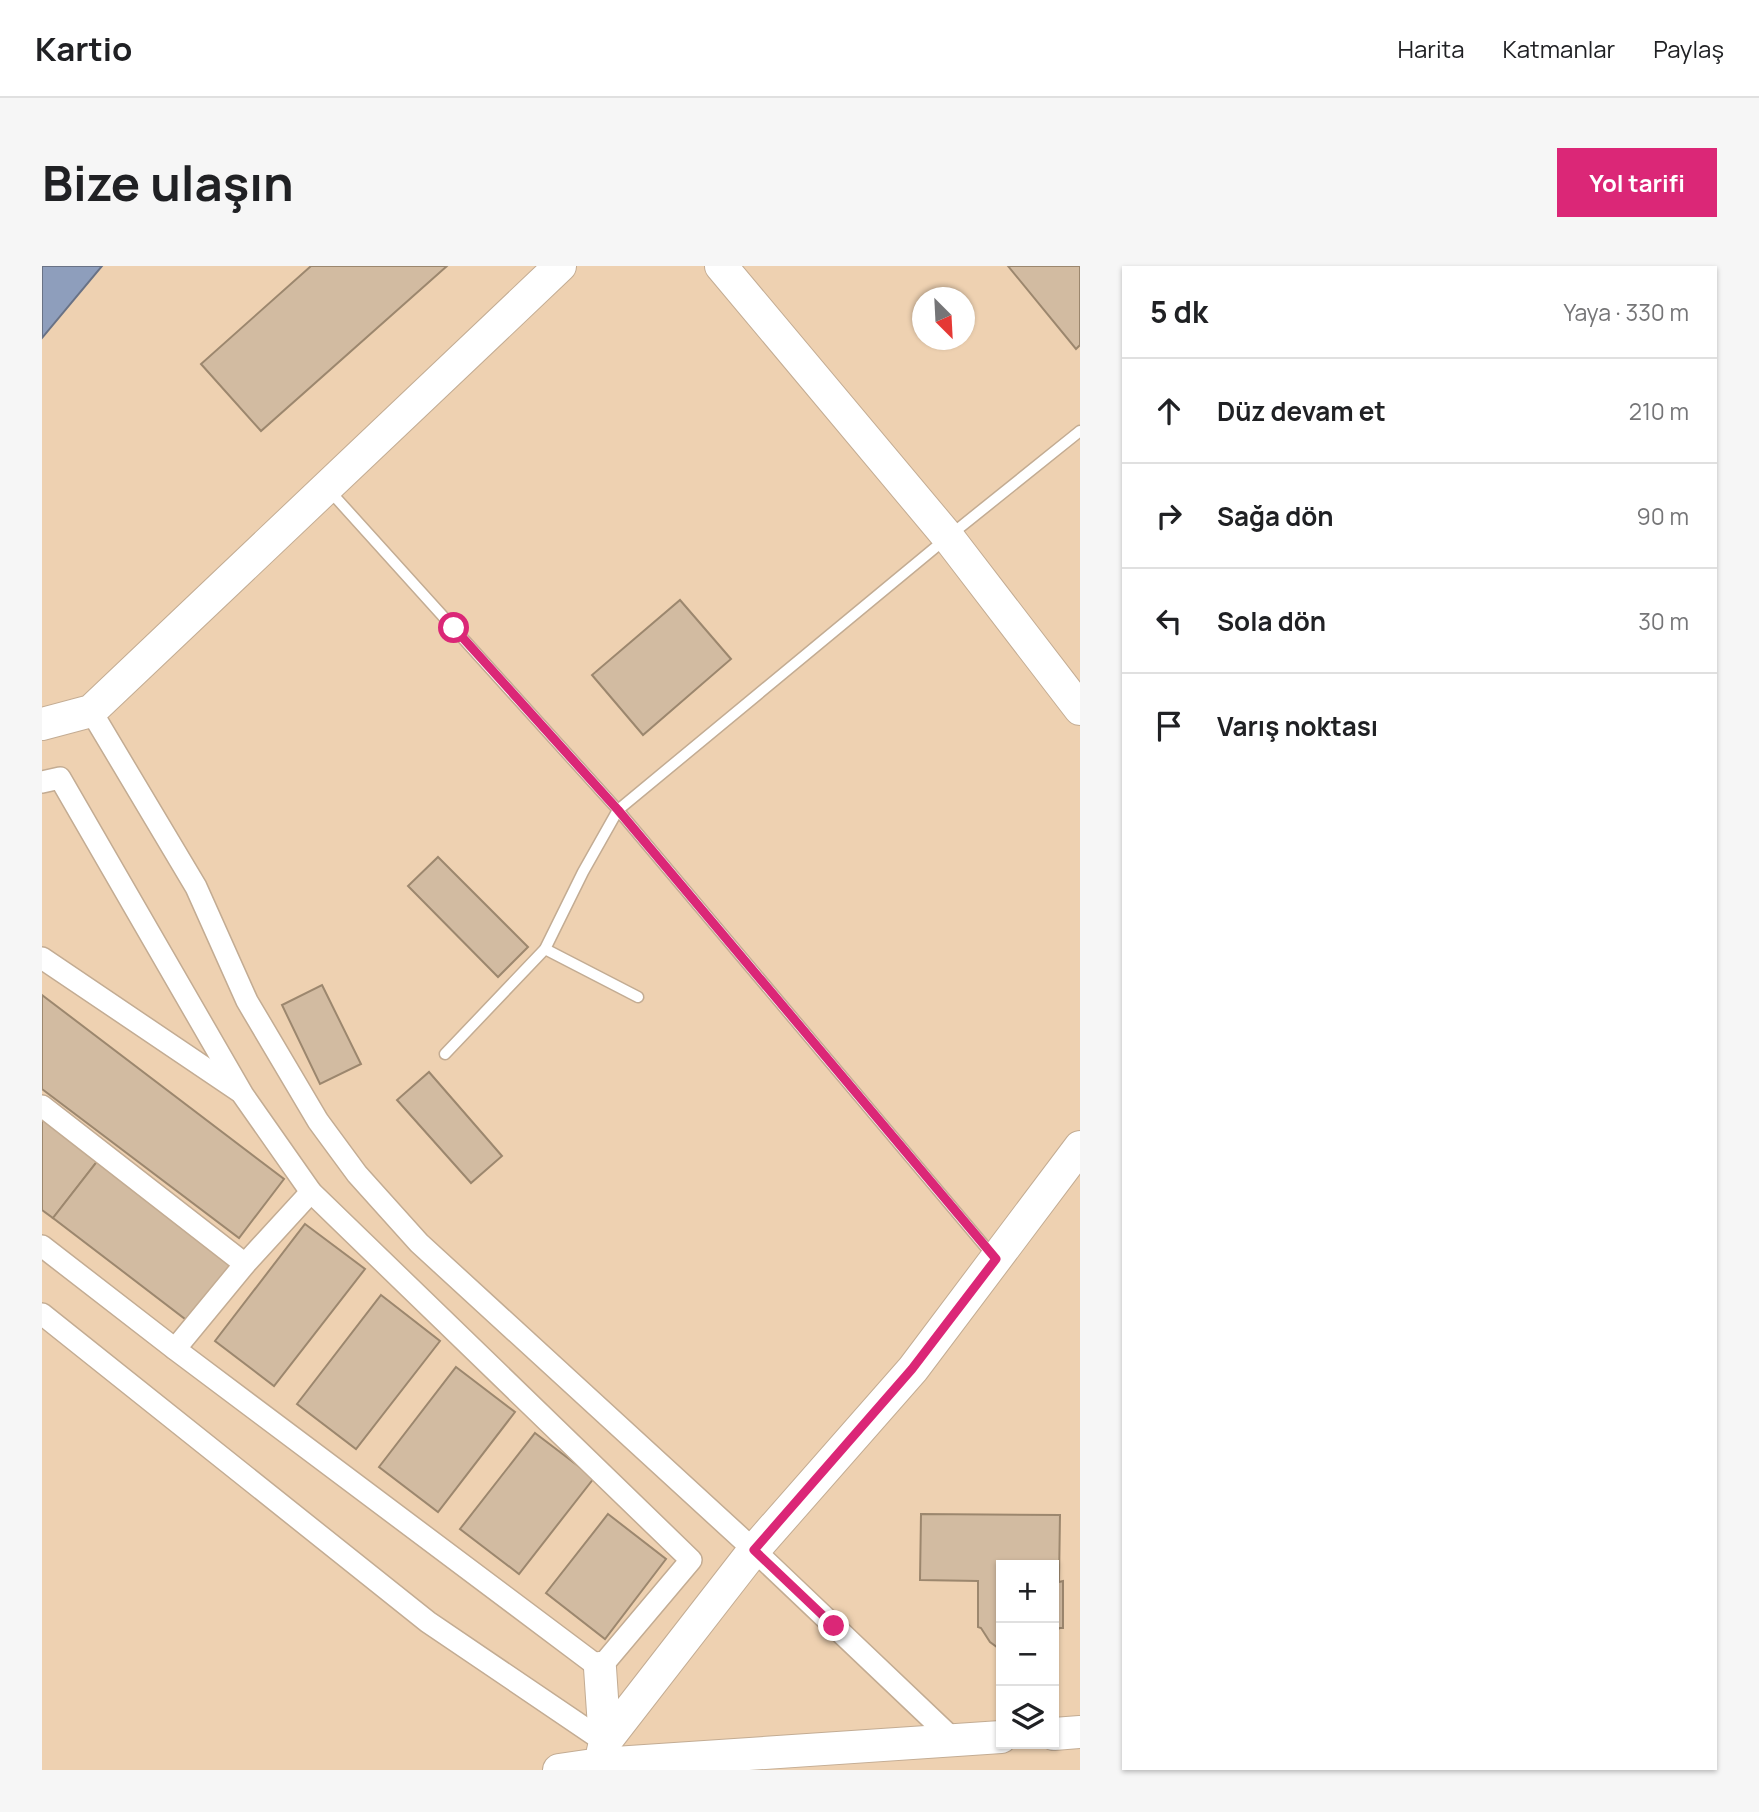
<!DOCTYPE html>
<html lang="tr">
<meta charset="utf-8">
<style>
:root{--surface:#fff;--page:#f6f6f6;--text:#202124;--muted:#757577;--line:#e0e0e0;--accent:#db2777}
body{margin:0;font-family:Manrope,sans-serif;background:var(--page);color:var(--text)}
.controls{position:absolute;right:21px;bottom:21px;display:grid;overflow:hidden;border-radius:0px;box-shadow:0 2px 5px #0004}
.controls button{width:63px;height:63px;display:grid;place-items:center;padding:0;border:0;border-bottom:2px solid var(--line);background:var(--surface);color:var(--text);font:35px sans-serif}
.compass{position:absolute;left:870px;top:21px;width:63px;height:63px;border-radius:50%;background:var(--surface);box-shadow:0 2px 5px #0004;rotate:156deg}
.stop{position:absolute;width:21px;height:21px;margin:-16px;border:5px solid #db2777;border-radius:50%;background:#fff}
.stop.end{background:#db2777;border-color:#fff;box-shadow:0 2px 7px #0008}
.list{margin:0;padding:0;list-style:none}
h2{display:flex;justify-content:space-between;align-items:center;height:91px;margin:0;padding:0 28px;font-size:30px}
h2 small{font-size:23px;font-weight:400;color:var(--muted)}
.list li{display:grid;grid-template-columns:46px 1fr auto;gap:21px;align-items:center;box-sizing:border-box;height:105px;padding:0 28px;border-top:2px solid var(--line)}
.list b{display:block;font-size:26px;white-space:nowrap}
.list em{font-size:23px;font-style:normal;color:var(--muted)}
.icon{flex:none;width:38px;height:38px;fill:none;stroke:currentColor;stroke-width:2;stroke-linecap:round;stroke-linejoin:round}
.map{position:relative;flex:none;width:1038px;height:1504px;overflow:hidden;border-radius:0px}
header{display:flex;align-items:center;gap:42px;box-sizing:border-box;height:98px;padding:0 35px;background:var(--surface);border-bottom:2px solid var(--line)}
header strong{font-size:33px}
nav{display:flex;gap:38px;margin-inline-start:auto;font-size:24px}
.intro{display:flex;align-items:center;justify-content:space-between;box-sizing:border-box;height:168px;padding:0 42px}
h1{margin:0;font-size:49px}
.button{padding:18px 32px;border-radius:0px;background:var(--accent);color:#fff;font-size:24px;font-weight:700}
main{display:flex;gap:42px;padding:0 42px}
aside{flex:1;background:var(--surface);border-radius:0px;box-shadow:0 2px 5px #0004}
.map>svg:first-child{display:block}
.built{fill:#eed1b1;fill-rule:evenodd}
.water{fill:#8e9ebc;stroke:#697285;stroke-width:2}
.building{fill:#d2bba1;stroke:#9c876e;stroke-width:2}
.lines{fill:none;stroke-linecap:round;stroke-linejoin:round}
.lane-casing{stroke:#c3ac93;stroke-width:13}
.street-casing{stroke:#c3ac93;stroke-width:24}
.secondary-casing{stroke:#c3ac93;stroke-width:34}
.lane{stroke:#fff;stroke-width:10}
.street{stroke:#fff;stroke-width:21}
.secondary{stroke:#fff;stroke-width:32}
.route{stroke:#db2777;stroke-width:9}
</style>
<header>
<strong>Kartio</strong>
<nav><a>Harita</a><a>Katmanlar</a><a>Paylaş</a></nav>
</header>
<div class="intro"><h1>Bize ulaşın</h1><a class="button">Yol tarifi</a></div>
<main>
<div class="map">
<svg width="1038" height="1504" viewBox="0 0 1038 1504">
<rect width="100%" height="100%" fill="#f7dfc5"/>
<path class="built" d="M60,0H1038V1504H0V72ZM880,32H922V74H880ZM959,1299H1012V1478H959Z"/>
<path class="water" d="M0,0H60L0,72Z"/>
<g class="building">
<path d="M269,0H405L219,165L159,98Z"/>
<path d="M966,0H1038V79L1034,83Z"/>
<path d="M638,334L689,393L601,469L550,409Z"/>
<path d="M396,591L486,681L456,711L366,620Z"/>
<path d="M280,719L319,798L278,818L240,739Z"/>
<path d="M0,729L242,913L197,972L0,823Z"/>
<path d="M387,806L460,890L429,917L355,834Z"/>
<path d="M0,850L57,893L11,952L0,944Z"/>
<path d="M57,893L192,997L147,1056L11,952Z"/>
<path d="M263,958L323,1003L232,1120L173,1075Z"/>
<path d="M339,1029L398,1075L314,1183L255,1138Z"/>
<path d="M414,1101L473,1146L396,1246L337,1201Z"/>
<path d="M493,1167L552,1212L477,1308L418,1263Z"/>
<path d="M566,1248L624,1293L563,1373L504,1327Z"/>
<path d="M879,1248L1018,1249L1017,1316L1021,1315V1362H1017L1012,1372V1299H959V1384L948,1376L939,1362L936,1361V1315L878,1314Z"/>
</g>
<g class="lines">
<g class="lane-casing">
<g id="lane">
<path d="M286,223L576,544L952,991"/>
<path d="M503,683L596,731"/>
<path d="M403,788L503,683L541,606L576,544L906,271L1038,165"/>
</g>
</g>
<g class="street-casing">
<g id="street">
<path d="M49,445L154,621L205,735L276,855L315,908L377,977L712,1284L912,1474"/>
<path d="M0,516L18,512L201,829L269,926L649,1294L558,1402L133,1083L0,980"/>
<path d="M0,692L197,825"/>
<path d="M0,840L203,998"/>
<path d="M0,1048L386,1356L563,1476"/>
<path d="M133,1083L203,998L269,926"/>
</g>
</g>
<g class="secondary-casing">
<g id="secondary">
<path d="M679,0L906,271L1038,443"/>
<path d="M0,458L49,445L518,0"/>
<path d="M558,1402L563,1476"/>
<path d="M1012,1468L1038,1466"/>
<path d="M558,1498L959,1471"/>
<path d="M517,1504L558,1498L563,1476L712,1284L871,1103L1038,881"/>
</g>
</g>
<use href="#lane" class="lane"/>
<use href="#street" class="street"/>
<use href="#secondary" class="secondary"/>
</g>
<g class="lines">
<path class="route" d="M412,362L576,544L954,993L870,1103L712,1284L792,1360"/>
</g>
</svg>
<div class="controls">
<button>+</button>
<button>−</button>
<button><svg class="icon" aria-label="layers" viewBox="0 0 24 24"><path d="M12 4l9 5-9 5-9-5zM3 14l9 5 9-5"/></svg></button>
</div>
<svg class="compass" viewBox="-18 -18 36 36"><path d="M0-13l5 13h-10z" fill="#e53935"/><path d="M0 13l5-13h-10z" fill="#757577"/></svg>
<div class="stop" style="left:412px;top:362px"></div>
<div class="stop end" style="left:792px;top:1360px"></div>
</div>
<aside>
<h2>5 dk<small>Yaya · 330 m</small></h2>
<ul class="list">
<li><svg class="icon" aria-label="ahead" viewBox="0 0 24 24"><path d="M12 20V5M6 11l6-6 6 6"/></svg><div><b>Düz devam et</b></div><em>210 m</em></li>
<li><svg class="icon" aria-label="right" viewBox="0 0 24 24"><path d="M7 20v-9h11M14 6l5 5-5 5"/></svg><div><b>Sağa dön</b></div><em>90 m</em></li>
<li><svg class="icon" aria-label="left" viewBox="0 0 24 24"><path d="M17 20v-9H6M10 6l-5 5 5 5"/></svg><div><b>Sola dön</b></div><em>30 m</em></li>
<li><svg class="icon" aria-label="arrive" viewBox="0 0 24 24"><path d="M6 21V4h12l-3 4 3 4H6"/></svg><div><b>Varış noktası</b></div></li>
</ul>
</aside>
</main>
